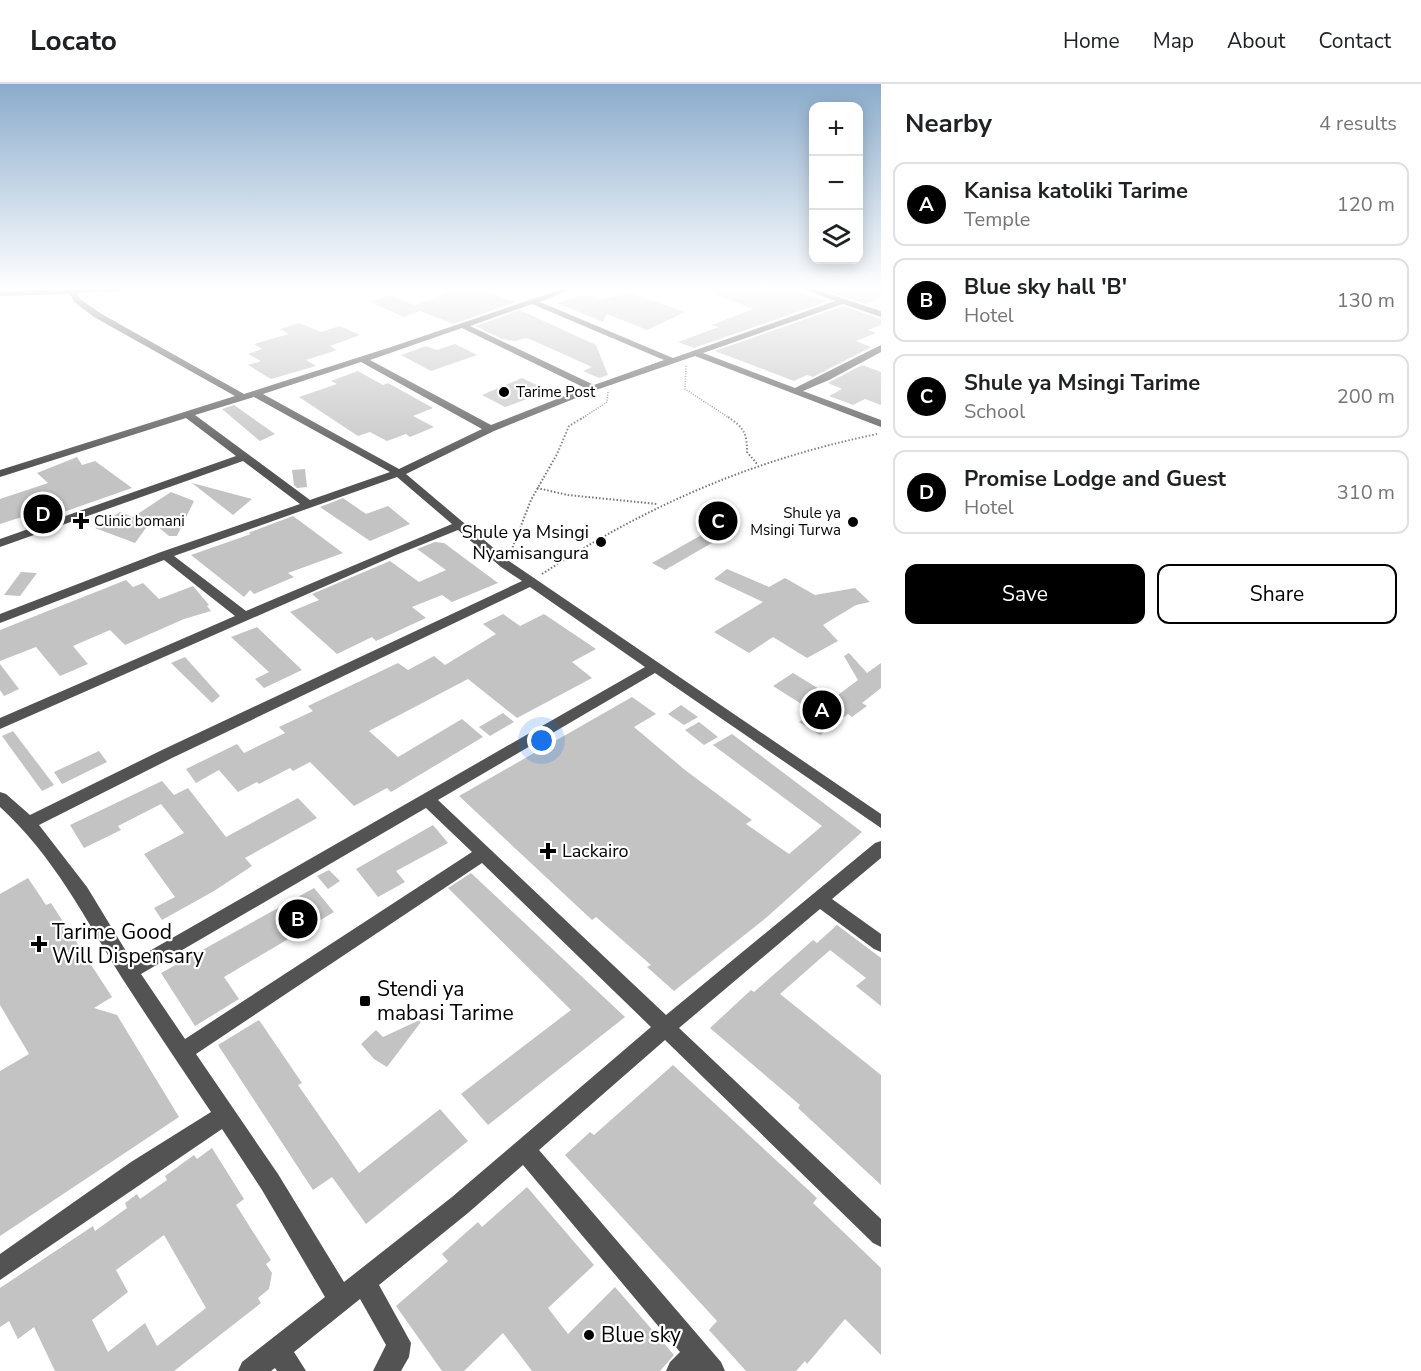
<!DOCTYPE html>
<meta charset="utf-8">
<style>
:root{--surface:#fff;--page:#f2f2f2;--text:#202124;--muted:#757577;--line:#e0e0e0;--accent:#000}
body{margin:0;font-family:"Nunito Sans",sans-serif;background:var(--page);color:var(--text)}
.controls{position:absolute;right:18px;top:18px;display:grid;overflow:hidden;border-radius:12px;box-shadow:0 3px 15px #0003}
.controls button{width:54px;height:54px;display:grid;place-items:center;padding:0;border:0;border-bottom:2px solid var(--line);background:var(--surface);color:var(--text);font:30px sans-serif}
.you{position:absolute;left:542px;top:657px;width:21px;height:21px;margin:-15px;border:4px solid #fff;border-radius:50%;background:#1a73e8;box-shadow:0 0 0 9px #1a73e833}
.badge{display:grid;place-items:center;width:39px;height:39px;border-radius:50%;background:var(--accent);color:#fff;font-size:20px;font-weight:700}
.pin{position:absolute;translate:-50% -50%;border:3px solid #fff;box-shadow:0 2px 6px #0006}
.list{margin:0;padding:0;list-style:none}
h2{display:flex;justify-content:space-between;align-items:center;height:78px;margin:0;padding:0 24px;font-size:26px}
h2 small{font-size:20px;font-weight:400;color:var(--muted)}
.list li{display:grid;grid-template-columns:39px 1fr auto;gap:18px;align-items:center;box-sizing:border-box;height:84px;margin:0 12px 12px;padding:0 12px;border:2px solid var(--line);border-radius:12px}
.list b{display:block;font-size:22px;white-space:nowrap}
.list p{margin:0;font-size:20px;white-space:nowrap;color:var(--muted)}
.list em{font-size:20px;font-style:normal;color:var(--muted)}
.actions{display:flex;gap:12px;padding:18px 24px}
.actions a{flex:1;padding:14px 0;border:2px solid var(--accent);border-radius:12px;text-align:center;font-size:21px;color:var(--accent)}
.actions .main{background:var(--accent);color:#fff}
.icon{flex:none;width:33px;height:33px;fill:none;stroke:currentColor;stroke-width:2;stroke-linecap:round;stroke-linejoin:round}
.map{position:relative;flex:none;width:881px;height:1287px;overflow:hidden}
header{display:flex;align-items:center;gap:36px;box-sizing:border-box;height:84px;padding:0 30px;background:var(--surface);border-bottom:2px solid var(--line)}
header strong{font-size:28px}
nav{display:flex;gap:33px;margin-inline-start:auto;font-size:21px}
main{display:flex}
aside{flex:1;background:var(--surface)}
.map>svg:first-child{display:block}
.building{fill:#c3c3c3;fill-rule:evenodd}
.lines{fill:none;stroke-linecap:round;stroke-linejoin:round}
.path-far1{stroke:#757575;stroke-width:1.5;stroke-dasharray:1 1.5;stroke-linecap:butt}
.path{stroke:#757575;stroke-width:2;stroke-dasharray:1.5 2;stroke-linecap:butt}
.minor{fill:#535353;fill-rule:evenodd}
.poi-dot{fill:#000;stroke:#fff;stroke-width:2}
.labels{text-anchor:middle;dominant-baseline:central;stroke-width:4.5;stroke-linejoin:round;paint-order:stroke}
.far-poi-label{font-size:15px;fill:#000;stroke:#fff;text-anchor:start}
.poi-label{font-size:18px;fill:#000;stroke:#fff;text-anchor:end}
.near-poi-label{font-size:21px;fill:#000;stroke:#fff;text-anchor:start}
</style>
<header>
<strong>Locato</strong>
<nav><a>Home</a><a>Map</a><a>About</a><a>Contact</a></nav>
</header>
<main>
<div class="map">
<svg width="881" height="1287" viewBox="0 0 881 1287">
<rect width="100%" height="100%" fill="#fff"/>
<g class="building">
<path d="M459,205L487,208L516,218L453,240L420,227L404,233L370,218L391,211L415,221Z"/>
<path d="M703,205H787L828,217L694,264L678,258L719,243L712,241L753,225Z"/>
<path d="M837,205H881V213L866,220L829,208Z"/>
<path d="M631,209L685,228L647,246L607,230L603,238L557,219L586,210L600,215Z"/>
<path d="M843,222L881,235V241L868,246L876,249L856,257L871,263L813,293L807,291L794,297L715,267Z"/>
<path d="M520,226L596,261L608,291L599,294L583,287L592,283L532,256L526,254L515,257L502,255L476,242Z"/>
<path d="M299,239L321,248L340,242L360,251L330,262L337,266L306,276L316,282L271,295L248,281L261,277L248,270L262,265L254,260L289,250L280,245Z"/>
<path d="M455,260L477,271L431,287L401,271L426,262L437,266Z"/>
<path d="M862,281L881,288V321L865,315L853,321L829,312L842,305L828,299Z"/>
<path d="M358,287L383,301L388,299L433,324L413,332L434,343L410,353L406,350L387,357L370,348L358,352L299,313L337,300L331,297Z"/>
<path d="M522,294L549,307L505,323L482,311Z"/>
<path d="M234,321L275,350L260,357L222,325Z"/>
<path d="M77,373L82,381L95,377L132,404L38,437L31,430L0,440V415L48,399L37,389Z"/>
<path d="M305,385L307,403L297,404L294,401L292,386Z"/>
<path d="M192,399L252,415L233,431Z"/>
<path d="M171,408L194,417L177,452H169L151,437L135,459L95,444L120,428L133,433Z"/>
<path d="M343,414L366,430L388,422L410,440L370,457L320,423Z"/>
<path d="M293,432L343,469L288,489L294,493L254,510L250,506L244,513L191,471L251,450L248,449Z"/>
<path d="M705,449L717,456L665,486L652,479Z"/>
<path d="M435,458L444,459L498,499L452,518L442,511L412,523L426,534L376,557L372,553L337,570L290,528L319,516L312,510L390,477L419,498L446,486L417,465Z"/>
<path d="M727,485L769,503L785,494L815,511L855,504L870,518L856,521L823,541L838,557L807,574L773,553L749,569L714,548L763,518L714,495Z"/>
<path d="M21,488L37,489L20,512L4,511Z"/>
<path d="M126,496L133,503L143,499L159,515L193,502L209,521L207,522L211,527L184,535L125,561L110,546L73,562L88,580L60,592L36,563L0,577V546Z"/>
<path d="M503,530L520,542L544,530L596,565L572,578L592,594L517,634L468,595L369,647L398,673L462,635L483,653L391,708L387,704L354,722L310,678L293,687L290,684L259,700L257,698L238,708L219,686L196,699L186,685L237,660L244,669L285,649L279,643L313,627L308,622L398,579L408,586L434,572L445,581L496,550L483,540Z"/>
<path d="M257,543L302,586L264,604L255,595L269,588L231,553Z"/>
<path d="M849,569L867,589L881,579V604L862,619L867,622L852,633L848,630L820,651L799,638L814,628L773,602L793,589L834,614L858,596L844,572Z"/>
<path d="M185,573L220,612L212,619L171,579Z"/>
<path d="M0,580L19,605L4,612L0,606Z"/>
<path d="M632,613L656,630L634,643L685,686L752,736L746,740L789,770L822,742L713,661L732,650L862,748L767,833L674,907L647,883L651,881L596,833L592,836L459,712Z"/>
<path d="M681,621L698,633L684,641L668,630Z"/>
<path d="M503,629L514,638L490,652L479,643Z"/>
<path d="M699,638L718,653L704,661L685,646Z"/>
<path d="M13,647L54,701L42,707L2,652Z"/>
<path d="M99,667L107,678L62,700L54,688Z"/>
<path d="M162,697L174,711L188,704L226,753L298,714L317,734L245,774L252,782L214,807L162,836L154,824L175,813L144,770L184,749L161,720L118,742L121,746L84,764L70,741Z"/>
<path d="M433,741L448,759L396,787L405,798L378,813L356,785Z"/>
<path d="M329,786L340,797L328,805L317,792Z"/>
<path d="M471,789L625,933L488,1041L461,1010L571,926L448,804Z"/>
<path d="M28,794L46,821L51,819L112,913L94,924L117,931L179,1033L0,1152V987L29,970L0,921V810Z"/>
<path d="M314,804L334,828L224,893L239,915L195,942L161,889Z"/>
<path d="M837,841L881,874V922L856,902L866,894L830,866L780,910L881,991V1101L798,1024L800,1021L710,944L751,906L754,908L813,856L817,859Z"/>
<path d="M424,934L387,983L374,975L361,960L376,946L383,953Z"/>
<path d="M259,936L302,999L298,1001L359,1089L440,1025L468,1057L366,1140L332,1093L313,1106L218,961Z"/>
<path d="M673,981L817,1114L813,1119L881,1184V1271L845,1235L807,1280L805,1277L796,1287H746L709,1246L717,1237L565,1071L590,1048L594,1051Z"/>
<path d="M212,1064L244,1115L236,1121L271,1176L266,1180L272,1189L269,1205L258,1214L261,1219L174,1287H55L34,1243L18,1255L9,1237L0,1243V1204L93,1142L95,1147L127,1124L125,1119L137,1110L140,1115L167,1096L165,1092L194,1071L197,1075ZM164,1151L206,1224L157,1262L145,1239L108,1268L92,1236L128,1208L116,1186Z"/>
<path d="M527,1103L594,1181L548,1224L568,1250L615,1203L674,1271L660,1287H532L503,1249L464,1287H442L396,1222L448,1177L442,1170L478,1138L482,1143Z"/>
</g>
<g class="lines">
<g class="path-far1">
<path d="M686,282L685,305L731,335"/>
<path d="M581,335L607,318L608,308"/>
</g>
<g class="path">
<path d="M728,333C744,344 747,349 747,368L758,381"/>
<path d="M537,404L568,411L657,420"/>
<path d="M510,470L531,416L557,370L569,342L584,333"/>
<path d="M542,490C648,421 752,376 877,350"/>
</g>
<path class="minor" d="M67,205H123L119,207L77,209L80,215L100,229L244,310L391,263L562,205H573L540,218L673,274L835,217L803,205H814L881,227V233L843,220L703,269L795,304L881,261V268L829,296L803,307L881,336V343L695,272L596,306L494,347L406,390L509,477L881,730V744L655,589L438,716L666,931L875,759L881,757V774L832,815L881,850V868L874,865L820,825L679,944L881,1135V1163L873,1159L665,956L539,1066L721,1278L725,1287H666L670,1278L680,1268L523,1081L468,1129L379,1201L411,1259L409,1273L401,1287H373L386,1261L360,1215L294,1268L306,1287H277L275,1284L271,1287H238L242,1278L325,1213L262,1106L222,1045L0,1196V1170L131,1078L211,1028C181,983 151,939 122,894C85,834 53,771 0,723V708L6,710L30,731L162,666L522,497L501,483L458,446L396,471L0,645V634L235,532L164,476L0,539V530L161,468L300,420L243,377L0,463V455L236,372L186,334L0,393V386L235,312L94,233L74,218L70,210L0,212V208ZM532,220L664,276L594,301L470,242ZM462,244L585,304L491,341L370,276ZM361,278L482,345L399,385L263,310ZM254,313L390,388L310,416L195,331ZM397,393L452,440L246,527L174,472ZM530,503L645,583L132,877L87,803L39,741L172,674ZM426,724L472,768L185,955L141,890ZM482,779L651,943L452,1113L344,1198L278,1090L196,970Z"/>
</g>
<linearGradient id="sky" x2="0" y2="1"><stop stop-color="#8baccc"/><stop offset="0.53" stop-color="#fff"/><stop offset="1" stop-color="#fff" stop-opacity="0"/></linearGradient>
<rect width="881" height="385" fill="url(#sky)"/>
<g class="poi-dot">
<circle cx="504" cy="308" r="6"/>
<path d="M78 428h6v6h6v6h-6v6h-6v-6h-6v-6h6z"/>
<circle cx="853" cy="438" r="6"/>
<circle cx="601" cy="458" r="6"/>
<path d="M545 758h6v6h6v6h-6v6h-6v-6h-6v-6h6z"/>
<path d="M36 851h6v6h6v6h-6v6h-6v-6h-6v-6h6z"/>
<rect x="359" y="911" width="12" height="12" rx="3"/>
<circle cx="589" cy="1251" r="6"/>
</g>
<g class="labels">
<g class="far-poi-label">
<text x="516" y="308">Tarime Post</text>
<text x="841" y="429" text-anchor="end">Shule ya<tspan x="841" dy="17">Msingi Turwa</tspan></text>
<text x="94" y="437">Clinic bomani</text>
</g>
<g class="poi-label">
<text x="589" y="448">Shule ya Msingi<tspan x="589" dy="21">Nyamisangura</tspan></text>
<text x="562" y="767" text-anchor="start">Lackairo</text>
</g>
<g class="near-poi-label">
<text x="52" y="848">Tarime Good<tspan x="52" dy="24">Will Dispensary</tspan></text>
<text x="377" y="905">Stendi ya<tspan x="377" dy="24">mabasi Tarime</tspan></text>
<text x="601" y="1251">Blue sky</text>
</g>
</g>
</svg>
<div class="controls">
<button>+</button>
<button>−</button>
<button><svg class="icon" aria-label="layers" viewBox="0 0 24 24"><path d="M12 4l9 5-9 5-9-5zM3 14l9 5 9-5"/></svg></button>
</div>
<div class="you"></div>
<div class="pin badge" style="left:822px;top:626px">A</div>
<div class="pin badge" style="left:298px;top:835px">B</div>
<div class="pin badge" style="left:718px;top:437px">C</div>
<div class="pin badge" style="left:43px;top:430px">D</div>
</div>
<aside>
<h2>Nearby<small>4 results</small></h2>
<ul class="list">
<li><span class="badge">A</span><div><b>Kanisa katoliki Tarime</b><p>Temple</p></div><em>120 m</em></li>
<li><span class="badge">B</span><div><b>Blue sky hall 'B'</b><p>Hotel</p></div><em>130 m</em></li>
<li><span class="badge">C</span><div><b>Shule ya Msingi Tarime</b><p>School</p></div><em>200 m</em></li>
<li><span class="badge">D</span><div><b>Promise Lodge and Guest</b><p>Hotel</p></div><em>310 m</em></li>
</ul>
<div class="actions"><a class="main">Save</a><a>Share</a></div>
</aside>
</main>
